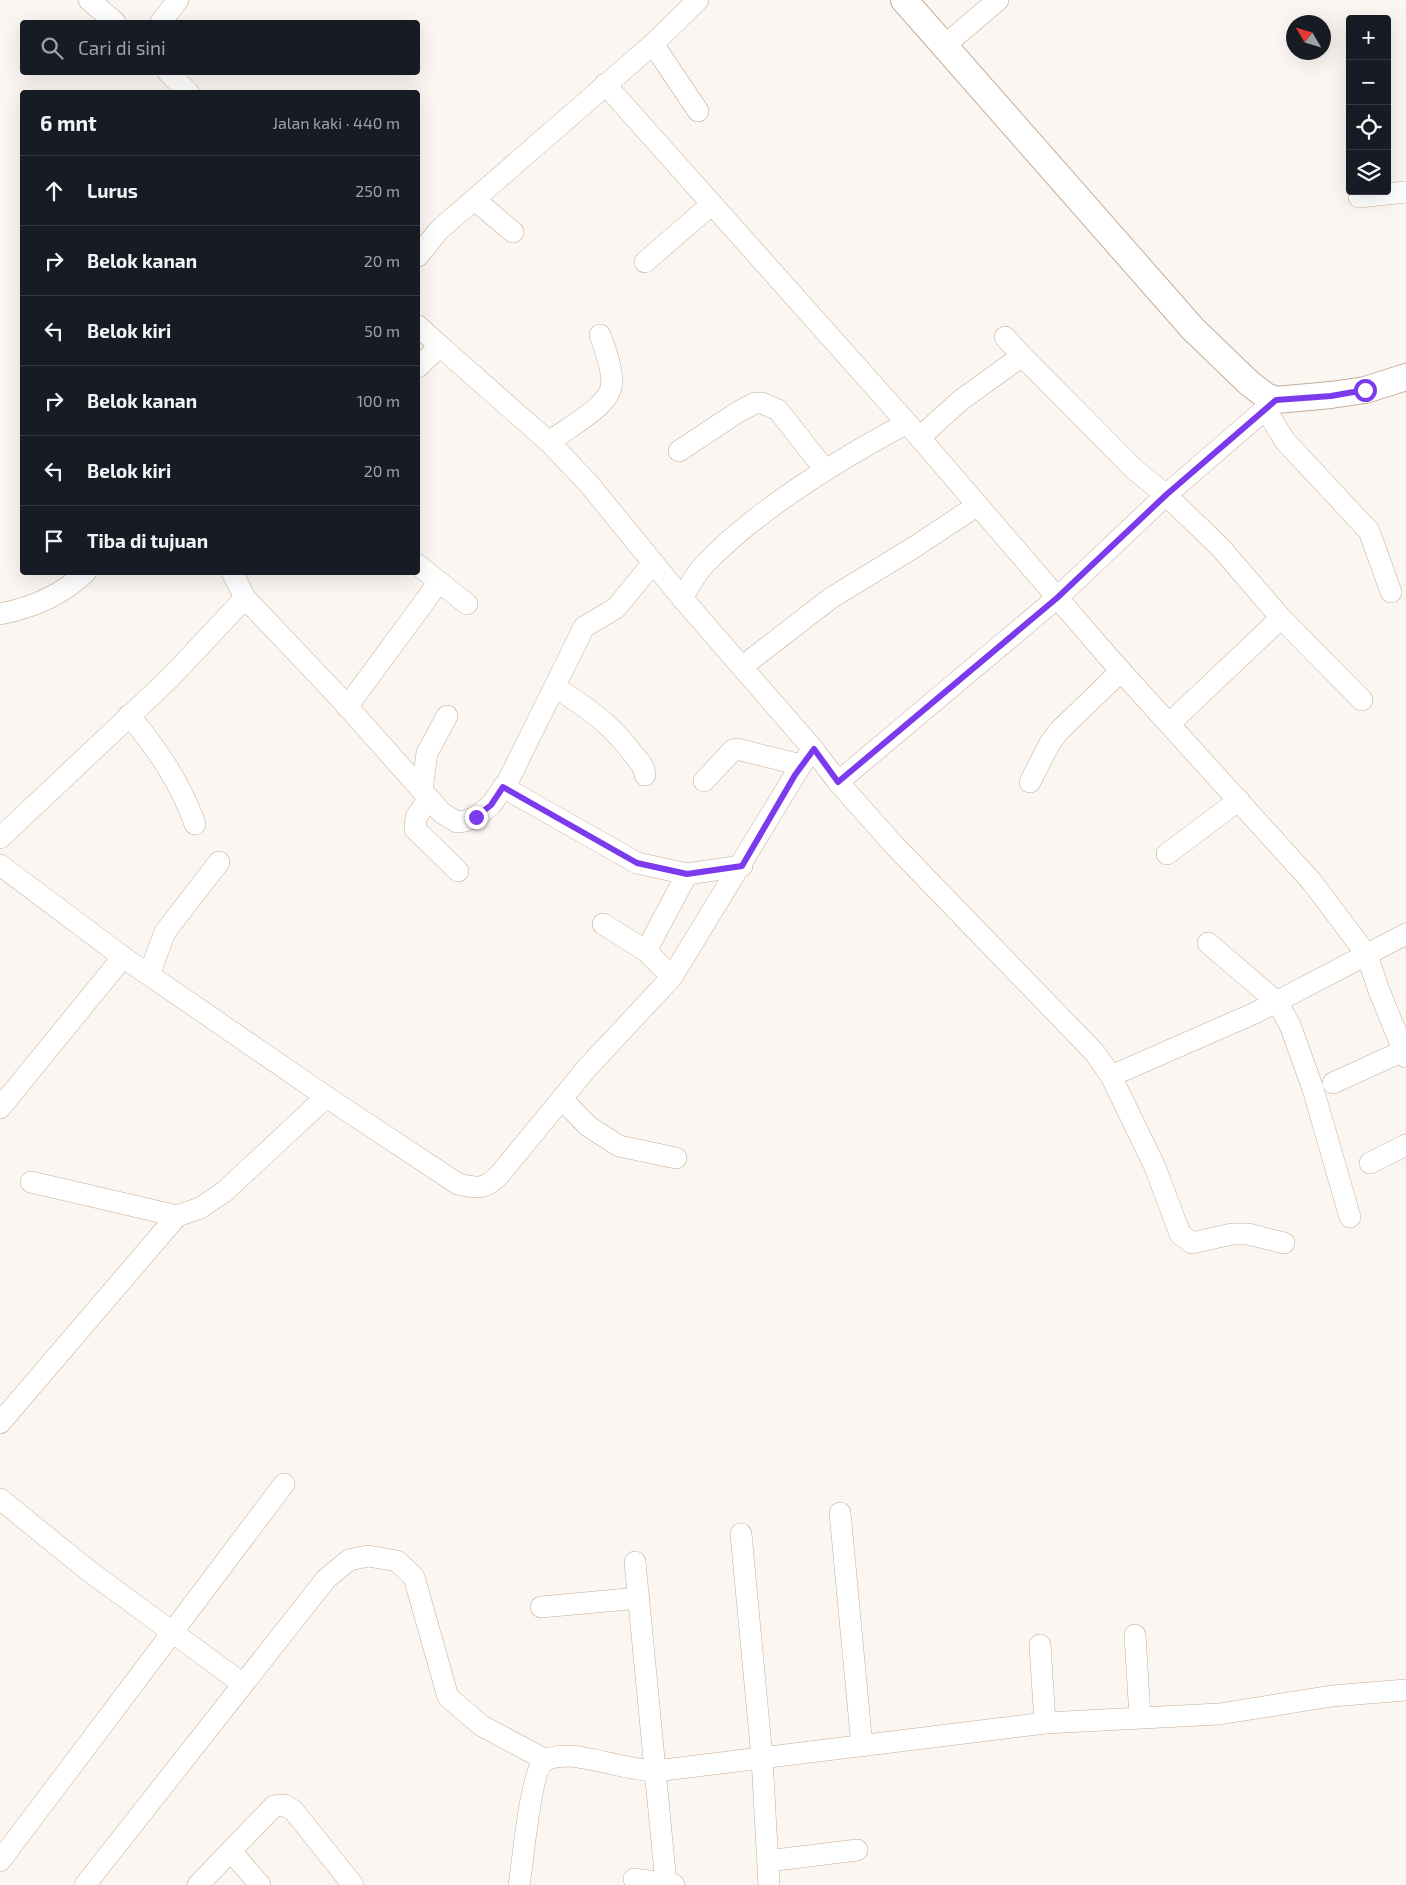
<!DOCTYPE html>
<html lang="id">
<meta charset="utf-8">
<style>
:root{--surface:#171b24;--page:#242831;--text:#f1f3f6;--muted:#9ea1a6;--line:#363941}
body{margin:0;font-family:"Exo 2",sans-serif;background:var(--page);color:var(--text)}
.controls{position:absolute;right:15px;top:15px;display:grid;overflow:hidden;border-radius:5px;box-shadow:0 5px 20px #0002}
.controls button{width:45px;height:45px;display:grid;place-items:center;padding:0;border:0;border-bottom:1px solid var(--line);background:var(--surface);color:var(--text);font:25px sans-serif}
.compass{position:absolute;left:1286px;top:15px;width:45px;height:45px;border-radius:50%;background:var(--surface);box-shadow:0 5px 20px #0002;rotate:308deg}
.stop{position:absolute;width:15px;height:15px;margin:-11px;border:4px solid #7c3aed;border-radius:50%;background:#fff}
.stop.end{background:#7c3aed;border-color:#fff;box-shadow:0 1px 5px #0008}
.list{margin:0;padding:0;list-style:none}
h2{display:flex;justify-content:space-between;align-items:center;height:65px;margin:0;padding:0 20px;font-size:21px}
h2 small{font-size:16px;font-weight:400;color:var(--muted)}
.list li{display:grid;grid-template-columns:32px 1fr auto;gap:15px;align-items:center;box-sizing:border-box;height:70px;padding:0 20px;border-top:1px solid var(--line)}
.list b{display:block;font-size:19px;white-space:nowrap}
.list em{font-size:16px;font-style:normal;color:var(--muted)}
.icon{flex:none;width:28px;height:28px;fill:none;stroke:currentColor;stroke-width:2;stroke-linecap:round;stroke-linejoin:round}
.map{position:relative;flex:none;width:1406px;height:1885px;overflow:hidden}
.search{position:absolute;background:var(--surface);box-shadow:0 5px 20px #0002;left:20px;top:20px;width:400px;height:55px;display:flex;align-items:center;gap:12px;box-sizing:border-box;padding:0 18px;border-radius:5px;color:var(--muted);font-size:19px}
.panel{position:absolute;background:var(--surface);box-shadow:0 5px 20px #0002;left:20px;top:90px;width:400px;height:485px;border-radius:5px}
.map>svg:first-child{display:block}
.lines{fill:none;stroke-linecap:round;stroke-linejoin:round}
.minor-casing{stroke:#c5ae97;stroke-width:22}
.tertiary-casing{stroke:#c5ae97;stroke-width:28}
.minor{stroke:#fff;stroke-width:21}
.tertiary{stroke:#fff;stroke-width:26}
.route{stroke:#7c3aed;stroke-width:6}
</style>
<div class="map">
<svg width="1406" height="1885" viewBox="0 0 1406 1885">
<rect width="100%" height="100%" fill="#fbf6f1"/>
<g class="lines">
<g class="minor-casing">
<g id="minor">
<path d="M89,0L115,22"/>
<path d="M161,22L178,0"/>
<path d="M653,44L698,111"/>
<path d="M945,45L998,0"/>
<path d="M168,72L188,92"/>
<path d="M605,84L907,423L1111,660L1312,882L1367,955L1378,988L1406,1057"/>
<path d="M1359,197L1406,192"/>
<path d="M475,200L513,232"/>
<path d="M418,256L439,230L653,44L698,0"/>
<path d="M645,262L712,204"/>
<path d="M418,326L440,346L418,367"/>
<path d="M440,346L549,442L588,483L682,598L813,749L838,782L894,845L1095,1053L1111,1076L1155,1167L1180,1234L1192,1243L1232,1234H1248L1284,1243"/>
<path d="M1022,356L1134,469L1166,495L1220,547L1281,618L1362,700"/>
<path d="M1266,410L1285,441L1369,531L1391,592"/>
<path d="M920,437L961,400L1022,356L1005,337"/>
<path d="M549,442C566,429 602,410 610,391C616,376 605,349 600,335"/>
<path d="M679,451L738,412L755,403H762L778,410L825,470"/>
<path d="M418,565L467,604"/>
<path d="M245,598L338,696L442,813L457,822L465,821L476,817L491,805L508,781L584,627L616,608L653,563"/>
<path d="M682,598C689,587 695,575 703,566C756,510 840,459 907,423"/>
<path d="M0,614C31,608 62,595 86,572"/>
<path d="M743,666L831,598L916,546L978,505"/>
<path d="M556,688C588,708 611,724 634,755C639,761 645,767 645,775"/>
<path d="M347,707L439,582"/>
<path d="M129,715C157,749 180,782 195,824"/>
<path d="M1169,724L1281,618"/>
<path d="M704,781L733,750L737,749L801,765"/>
<path d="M838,782L1057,598L1166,495L1276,400"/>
<path d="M1030,782L1050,743L1059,731L1121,671"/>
<path d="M503,787L637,863L687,874"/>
<path d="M422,790L427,753L447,716"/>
<path d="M429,799L416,817L415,829L458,871"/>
<path d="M0,838L170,678L245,598L232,572"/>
<path d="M1167,854L1239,800"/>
<path d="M0,865L123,957L331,1100L458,1184C479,1189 486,1189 500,1174L587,1068L672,977L801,765L813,749"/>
<path d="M603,924L646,951"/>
<path d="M1208,943L1277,1002L1290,1025L1313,1089L1350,1217"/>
<path d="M149,975L165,932L219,862"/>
<path d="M672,977L646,951L687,874L742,866"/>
<path d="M1111,1076L1255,1013L1406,934"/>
<path d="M1333,1083L1403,1051"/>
<path d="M562,1099L588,1126L619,1146L676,1158"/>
<path d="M0,1108L123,957"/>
<path d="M1370,1163L1406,1145"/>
<path d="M31,1182L177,1216L200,1208L224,1192L326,1097"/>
<path d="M0,1423L177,1216"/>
<path d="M0,1499L89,1571L243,1684"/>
<path d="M840,1513L862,1746"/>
<path d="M741,1534L762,1758L769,1885"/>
<path d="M635,1562L666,1883"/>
<path d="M541,1607L639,1598"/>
<path d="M1135,1635L1140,1717"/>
<path d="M1040,1645L1045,1723"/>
<path d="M231,1851L260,1885"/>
<path d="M0,1861L284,1484"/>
<path d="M768,1861L857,1850"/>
<path d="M634,1879L674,1885"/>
<path d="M85,1885L326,1579L349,1560L368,1556L397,1561L414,1577L448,1697L482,1726L546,1760"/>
<path d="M198,1885L274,1806L284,1805L293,1810L353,1885"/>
<path d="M519,1885C523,1864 530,1768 546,1760C551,1757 563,1756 569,1756C598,1758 626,1770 656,1771L1045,1723L1219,1714L1332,1696L1406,1690"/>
</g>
</g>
<g class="tertiary-casing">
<path id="tertiary" d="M904,0L1193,329L1249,383L1266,396L1276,400L1331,395L1365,390L1406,377"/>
</g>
<use href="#minor" class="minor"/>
<use href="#tertiary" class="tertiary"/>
</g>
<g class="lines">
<path class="route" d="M476,817L491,805L503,787L637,863L687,874L742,866L795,775L814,749L838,782L1057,598L1166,495L1276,400L1331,396L1365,390"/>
</g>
</svg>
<div class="controls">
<button>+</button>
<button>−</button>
<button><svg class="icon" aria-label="locate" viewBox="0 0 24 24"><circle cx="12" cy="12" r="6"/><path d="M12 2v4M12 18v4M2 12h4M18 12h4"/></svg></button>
<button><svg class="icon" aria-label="layers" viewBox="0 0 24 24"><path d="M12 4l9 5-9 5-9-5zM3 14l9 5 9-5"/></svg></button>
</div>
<svg class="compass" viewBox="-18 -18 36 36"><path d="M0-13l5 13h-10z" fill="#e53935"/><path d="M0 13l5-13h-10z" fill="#9ea1a6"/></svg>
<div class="stop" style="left:1365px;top:390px"></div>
<div class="stop end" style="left:476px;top:817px"></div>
<div class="search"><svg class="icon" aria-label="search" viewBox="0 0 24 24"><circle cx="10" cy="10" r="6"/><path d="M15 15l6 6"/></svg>Cari di sini</div>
<section class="panel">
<h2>6 mnt<small>Jalan kaki · 440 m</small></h2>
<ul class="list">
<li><svg class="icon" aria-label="ahead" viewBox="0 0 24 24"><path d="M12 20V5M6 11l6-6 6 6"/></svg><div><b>Lurus</b></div><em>250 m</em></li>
<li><svg class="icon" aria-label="right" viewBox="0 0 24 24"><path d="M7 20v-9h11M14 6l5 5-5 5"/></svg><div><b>Belok kanan</b></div><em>20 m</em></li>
<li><svg class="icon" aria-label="left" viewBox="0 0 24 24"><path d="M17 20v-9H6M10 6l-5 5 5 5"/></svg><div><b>Belok kiri</b></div><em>50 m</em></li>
<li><svg class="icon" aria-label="right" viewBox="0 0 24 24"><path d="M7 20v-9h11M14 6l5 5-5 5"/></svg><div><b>Belok kanan</b></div><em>100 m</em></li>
<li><svg class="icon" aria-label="left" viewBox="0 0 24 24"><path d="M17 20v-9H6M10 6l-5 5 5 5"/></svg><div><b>Belok kiri</b></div><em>20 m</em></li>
<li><svg class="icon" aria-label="arrive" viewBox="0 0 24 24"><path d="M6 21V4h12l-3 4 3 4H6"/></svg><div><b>Tiba di tujuan</b></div></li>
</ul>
</section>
</div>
